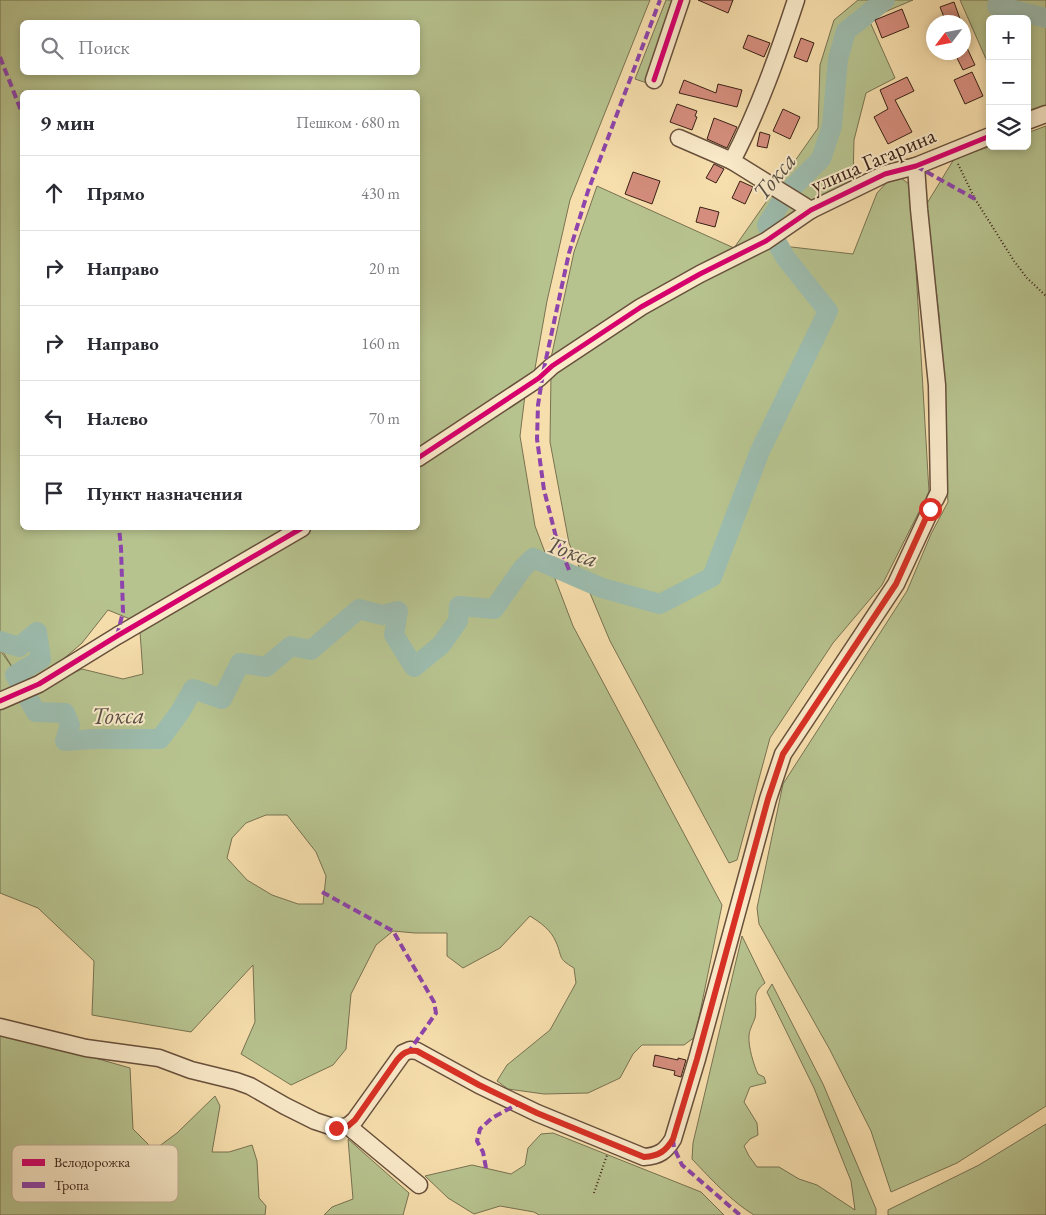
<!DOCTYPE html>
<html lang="ru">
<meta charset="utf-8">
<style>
:root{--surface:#fff;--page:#f2f2f3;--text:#2b2b33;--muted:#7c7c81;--line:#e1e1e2}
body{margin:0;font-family:"EB Garamond",serif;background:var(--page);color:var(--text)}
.controls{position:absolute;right:15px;top:15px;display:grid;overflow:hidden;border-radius:8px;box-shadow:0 2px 8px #0003}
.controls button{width:45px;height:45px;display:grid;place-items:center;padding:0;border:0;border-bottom:1px solid var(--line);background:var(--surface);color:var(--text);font:25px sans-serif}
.compass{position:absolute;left:926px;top:15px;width:45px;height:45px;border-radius:50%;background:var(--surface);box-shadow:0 2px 8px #0003;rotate:238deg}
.stop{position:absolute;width:15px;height:15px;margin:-11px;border:4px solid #d93025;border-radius:50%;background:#fff}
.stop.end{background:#d93025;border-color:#fff;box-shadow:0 1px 5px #0008}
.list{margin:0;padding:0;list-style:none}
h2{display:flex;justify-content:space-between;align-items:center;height:65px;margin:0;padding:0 20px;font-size:21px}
h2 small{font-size:16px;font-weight:400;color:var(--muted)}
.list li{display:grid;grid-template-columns:32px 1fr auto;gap:15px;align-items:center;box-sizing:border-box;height:75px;padding:0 20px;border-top:1px solid var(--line)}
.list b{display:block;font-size:19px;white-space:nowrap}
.list em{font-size:16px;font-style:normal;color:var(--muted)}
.icon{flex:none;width:28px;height:28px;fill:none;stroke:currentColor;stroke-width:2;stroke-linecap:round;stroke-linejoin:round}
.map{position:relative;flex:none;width:1046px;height:1215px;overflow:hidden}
.search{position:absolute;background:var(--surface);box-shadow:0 2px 8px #0003;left:20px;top:20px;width:400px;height:55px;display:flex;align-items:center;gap:12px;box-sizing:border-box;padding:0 18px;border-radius:8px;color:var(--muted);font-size:19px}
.panel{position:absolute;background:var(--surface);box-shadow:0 2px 8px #0003;left:20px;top:90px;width:400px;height:440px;border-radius:8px}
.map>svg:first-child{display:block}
.green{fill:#b7c38f;stroke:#787252;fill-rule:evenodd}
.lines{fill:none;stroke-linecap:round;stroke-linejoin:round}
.river{stroke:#9dbcae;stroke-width:20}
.building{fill:#d68e7e;stroke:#392016}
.minor-casing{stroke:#68503c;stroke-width:19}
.path{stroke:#392016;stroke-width:2;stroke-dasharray:1 2.5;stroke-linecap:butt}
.minor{stroke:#faeaca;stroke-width:16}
.quiet{stroke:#8e44ad;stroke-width:4;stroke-dasharray:8 4;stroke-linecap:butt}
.cycleway-casing{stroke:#faeaca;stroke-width:8}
.cycleway{stroke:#d6006c;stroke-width:5}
.route{stroke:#d93025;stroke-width:6}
.labels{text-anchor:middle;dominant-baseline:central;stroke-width:4;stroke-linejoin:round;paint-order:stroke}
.street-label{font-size:22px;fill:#392016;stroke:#faeaca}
.water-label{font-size:24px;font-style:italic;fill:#574f44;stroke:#faeaca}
.key{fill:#faeaca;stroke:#c0ad94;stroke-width:1}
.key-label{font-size:14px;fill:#392016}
</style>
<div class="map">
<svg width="1046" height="1215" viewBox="0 0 1046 1215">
<rect width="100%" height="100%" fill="#f7dfad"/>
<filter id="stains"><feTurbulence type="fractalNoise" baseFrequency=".004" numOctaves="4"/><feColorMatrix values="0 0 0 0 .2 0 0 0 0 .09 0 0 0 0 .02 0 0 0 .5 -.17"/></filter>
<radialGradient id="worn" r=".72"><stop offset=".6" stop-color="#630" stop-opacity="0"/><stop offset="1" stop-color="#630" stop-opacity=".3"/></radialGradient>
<g class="green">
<path d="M0,0H650L570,200L547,301L534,374L418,448V92H22V528H286L130,619L108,610L82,643L39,680L0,697V650L14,670L0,647ZM22,22H418V72H22Z"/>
<path d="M666,0H676L647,83L635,79Z"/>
<path d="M858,0H913L873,17L870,22L895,78L866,93L854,140L853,180L811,201L793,215L551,358L574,252L597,186L734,248L818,128L820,65L834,20Z"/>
<path d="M960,0H1046V107L1027,114V19H990V68Z"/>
<path d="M1046,126V1106L957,1163L891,1192L871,1131L830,1050L759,924L757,908L783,784L907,591L931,534L948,502L939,315L926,205L954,159L991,146H1027V133Z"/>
<path d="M901,178L913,187V218L929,492L882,585L833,643L770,738L737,860L729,863L610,641L569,543L550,442L551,374L644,313L765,244L853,254L877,193L890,179Z"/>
<path d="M525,395L520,436L535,526L573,626L722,905L695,1037L684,1045H642L633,1054L620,1078L588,1093L544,1094L508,1089L497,1081L507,1065L550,1030L576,983L574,968C557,958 563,958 556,942C551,930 541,923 530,916L500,948L463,968L447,956V933H415L393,931L376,945L351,994L346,1049L333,1065L291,1085L241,1054L255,1022L253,965L191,1032L92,1015L94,961L38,908L0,893V707L82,669L123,679L143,674L140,632L314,528H418V465ZM266,815H287L316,852L326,876L323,904H298L272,895L247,880L227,858L232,838L246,823Z"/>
<path d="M742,936L765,983C750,994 758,1002 755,1018C753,1024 749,1030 749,1036C748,1046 754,1066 758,1074L764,1077L766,1083L750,1087L744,1102L757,1123L758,1135L750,1139L744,1146L749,1156L757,1167H779L799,1179L817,1185L855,1210L851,1181L814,1088L767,992L772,984L823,1084L876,1209V1215H754C731,1201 711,1179 692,1159L693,1143Z"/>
<path d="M0,1035L53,1046L130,1068L133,1129L154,1150L177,1133L215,1096L220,1106L212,1152H229L252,1145L257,1161L259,1198L266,1206L265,1215H0Z"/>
<path d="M1046,1124V1215H888V1210L979,1165Z"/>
<path d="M553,1133L701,1192L724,1215H539L534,1212L500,1206L474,1214L448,1198L425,1176L472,1165L511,1174L525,1165L528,1148L541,1134Z"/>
<path d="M348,1139L409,1193L403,1215H324L332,1207L353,1199Z"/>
</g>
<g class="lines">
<g class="river">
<path d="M999,0L997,6L1046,18"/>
<path d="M0,641L19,647L37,632L41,659L15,675L36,712L65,713L70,725L65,741L94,739H160L180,712L193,689L222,699L240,663L266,667L291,646L311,650L359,609L382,615L398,611L394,635L414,667L441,645L458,621L459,606L494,609L522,569L533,558L602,588L660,604L712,577L760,451L828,311L785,257L767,225L786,194L821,159L832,126L838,59L846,31L885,0"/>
</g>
</g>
<g class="building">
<path d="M698,0H733L728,13Z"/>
<path d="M954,2L960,19L946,22L940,7Z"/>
<path d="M902,9L909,27L882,38L875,20Z"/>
<path d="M748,35L770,43L764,57L743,48Z"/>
<path d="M801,38L814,43L807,62L794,57Z"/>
<path d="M967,48L975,65L963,70L955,54L964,52V50Z"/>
<path d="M972,72L983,96L965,104L954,80Z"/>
<path d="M907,77L914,91L895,100L912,132L888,144L874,117L888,109L880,90Z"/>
<path d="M684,80L716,93L718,84L742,90L737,107L679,93Z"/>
<path d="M677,104L697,111L695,116L697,117L692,130L670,122Z"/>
<path d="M783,109L800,117L790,139L773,131Z"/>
<path d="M714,118L737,127L727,148L707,139Z"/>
<path d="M760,132L770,135L767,148L757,146Z"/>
<path d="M714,164L724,169L716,183L706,178Z"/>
<path d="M633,172L660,181L652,204L625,194Z"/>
<path d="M740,181L753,187L745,204L732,198Z"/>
<path d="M700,207L719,212L715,227L696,222Z"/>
<path d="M655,1055L678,1060V1058L686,1060L681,1077L674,1075L675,1071L653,1066Z"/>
</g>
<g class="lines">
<g class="minor-casing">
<g id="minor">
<path d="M796,0C778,55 759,109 732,161L811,210"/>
<path d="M654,80L681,0"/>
<path d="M1027,121L1046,114"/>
<path d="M679,138L732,161"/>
<path d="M916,166L919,209L937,385L939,492L935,500"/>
<path d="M418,458L539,378L552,366L641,307L700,274L766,241L811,210L885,174L916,166L990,136"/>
<path d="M0,701L39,684L117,636L302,528"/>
<path d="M0,1027L86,1048L159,1058L191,1070L236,1081L250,1086L285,1106L315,1121L336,1128L348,1126L355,1120L403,1053L410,1050L417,1051L479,1085L537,1113L644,1157C659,1156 666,1151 673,1139L697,1059L768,799L783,754L896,584L931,509"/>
<path d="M348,1126L419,1185"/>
</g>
</g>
<g class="path">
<path d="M958,164L975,199L1014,261L1027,278L1046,296"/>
<path d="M594,1193L607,1155"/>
</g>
<use href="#minor" class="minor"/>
<g class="quiet">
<path d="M0,57L22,113"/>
<path d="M916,166L975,199"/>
<path d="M569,570L556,537L544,490L537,439L538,405L543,373L569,253L588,191L660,0"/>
<path d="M117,636L123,612L121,548L119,528"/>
<path d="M322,892L393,931L434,1002L436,1013L410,1050"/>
<path d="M673,1139L674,1148L682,1165L740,1215"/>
<path d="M486,1168L483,1152L477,1141L480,1129L492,1118L518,1104"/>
</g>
<g class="cycleway-casing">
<g id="cycleway">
<path d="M654,80L681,0"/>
<path d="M418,458L539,378L552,366L641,307L700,274L766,241L811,210L885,174L916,166L990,136"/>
<path d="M0,701L39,684L117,636L302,528"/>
</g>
</g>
<use href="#cycleway" class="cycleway"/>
</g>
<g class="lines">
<path class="route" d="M336,1128L348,1126L355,1120L397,1060C403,1053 407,1050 417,1051L479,1085L537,1113L644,1157C659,1156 666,1151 673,1139L697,1059L768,799L783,754L896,584L930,509"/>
</g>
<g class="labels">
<g class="street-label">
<text transform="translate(873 160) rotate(-23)">улица Гагарина</text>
</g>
<g class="water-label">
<text transform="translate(774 176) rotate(-51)">Токса</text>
<text transform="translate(572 551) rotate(19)">Токса</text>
<text transform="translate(118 715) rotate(-1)">Токса</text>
</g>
</g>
<rect x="12" y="1145" width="166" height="57" rx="8" class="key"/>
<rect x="22" y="1159" width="23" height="7" fill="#d6006c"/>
<rect x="22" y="1182" width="23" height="6" fill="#8e44ad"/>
<g class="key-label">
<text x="54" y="1167">Велодорожка</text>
<text x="54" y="1190">Тропа</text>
</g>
<rect width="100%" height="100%" filter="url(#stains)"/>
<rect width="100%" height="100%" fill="url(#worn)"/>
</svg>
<div class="controls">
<button>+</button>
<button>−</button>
<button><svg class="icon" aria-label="layers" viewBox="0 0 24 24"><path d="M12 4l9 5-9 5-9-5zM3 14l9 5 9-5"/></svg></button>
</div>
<svg class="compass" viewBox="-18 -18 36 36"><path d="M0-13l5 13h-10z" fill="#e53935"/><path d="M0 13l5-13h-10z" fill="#7c7c81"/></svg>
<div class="stop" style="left:930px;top:509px"></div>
<div class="stop end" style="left:336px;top:1128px"></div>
<div class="search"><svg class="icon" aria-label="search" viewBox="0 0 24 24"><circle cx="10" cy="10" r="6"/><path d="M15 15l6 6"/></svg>Поиск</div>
<section class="panel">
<h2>9 мин<small>Пешком · 680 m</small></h2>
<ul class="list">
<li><svg class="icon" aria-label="ahead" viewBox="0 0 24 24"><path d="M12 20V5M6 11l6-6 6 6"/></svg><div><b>Прямо</b></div><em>430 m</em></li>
<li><svg class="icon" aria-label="right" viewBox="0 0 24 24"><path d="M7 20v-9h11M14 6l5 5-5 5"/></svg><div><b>Направо</b></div><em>20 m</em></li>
<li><svg class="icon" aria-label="right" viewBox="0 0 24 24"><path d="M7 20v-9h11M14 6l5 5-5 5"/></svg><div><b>Направо</b></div><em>160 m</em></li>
<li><svg class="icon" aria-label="left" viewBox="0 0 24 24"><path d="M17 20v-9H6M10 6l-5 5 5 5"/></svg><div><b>Налево</b></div><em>70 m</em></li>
<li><svg class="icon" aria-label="arrive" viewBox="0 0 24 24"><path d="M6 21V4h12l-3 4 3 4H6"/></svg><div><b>Пункт назначения</b></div></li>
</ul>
</section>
</div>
